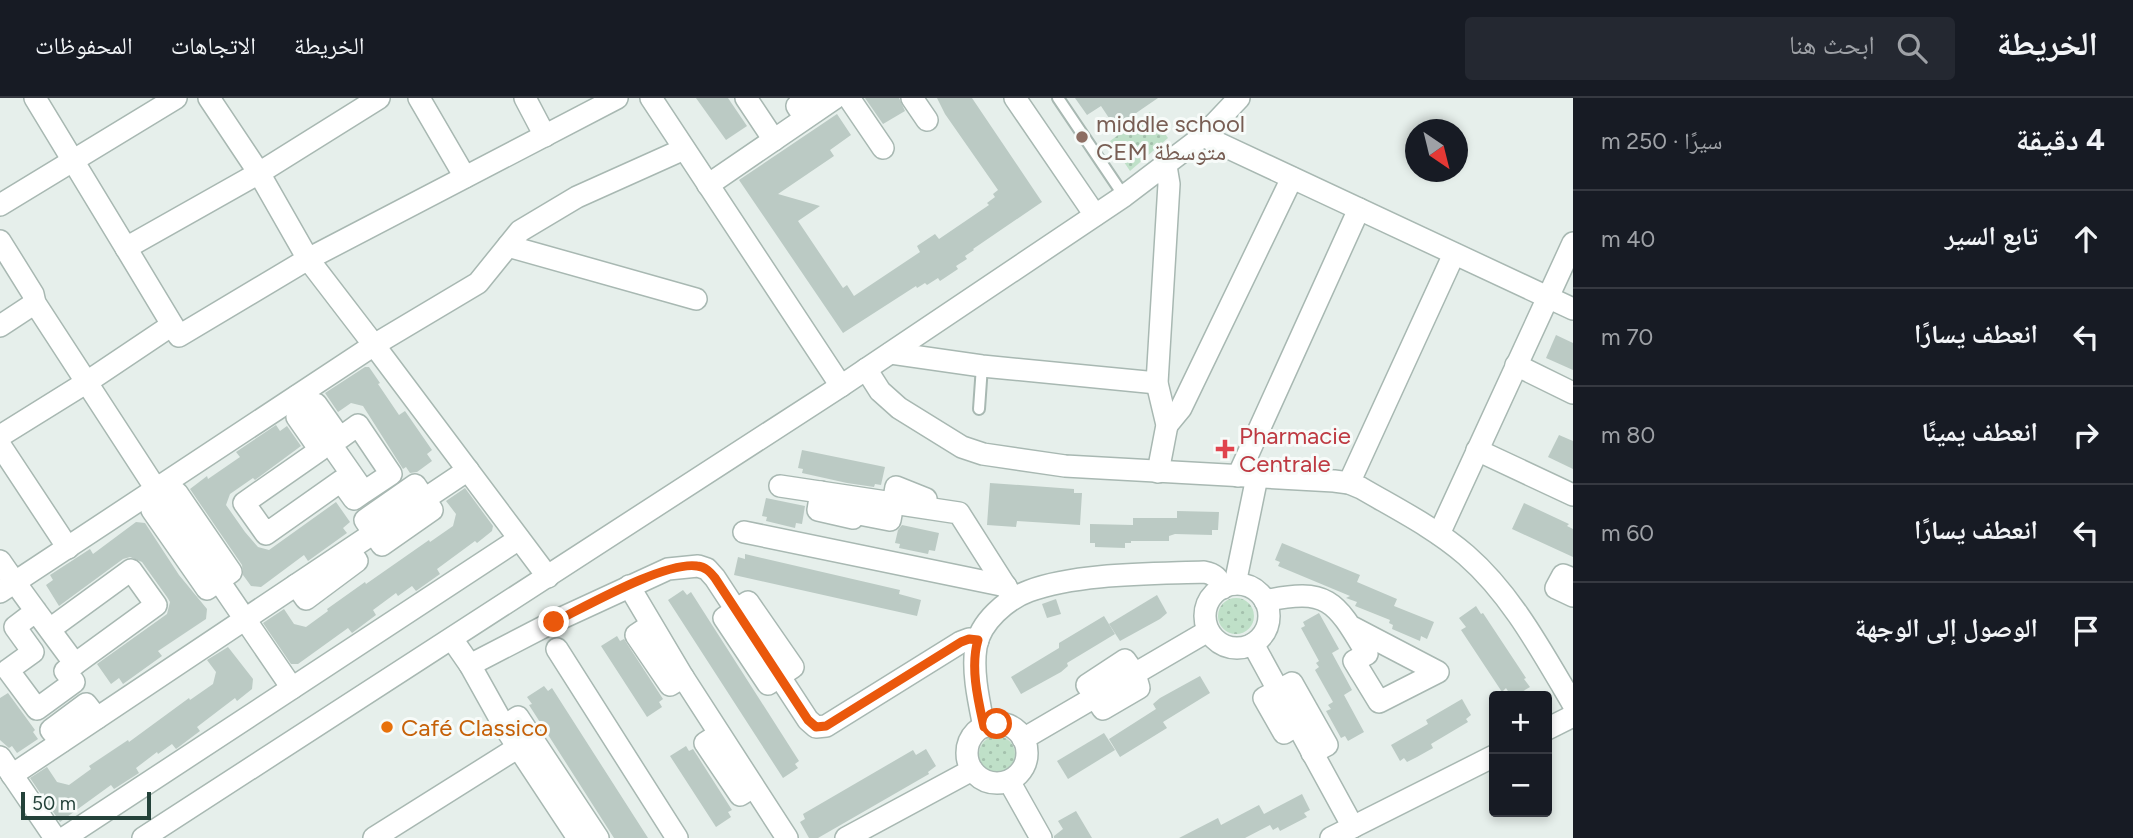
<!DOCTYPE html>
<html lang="ar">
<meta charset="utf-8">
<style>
:root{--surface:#171b24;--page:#242831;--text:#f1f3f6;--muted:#9ea1a6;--line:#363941}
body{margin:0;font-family:Figtree,"Noto Naskh Arabic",sans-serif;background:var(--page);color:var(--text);direction:rtl}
.controls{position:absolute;right:21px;bottom:21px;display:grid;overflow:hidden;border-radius:7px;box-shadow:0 4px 10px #0003}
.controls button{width:63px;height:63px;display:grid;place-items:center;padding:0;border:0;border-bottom:2px solid var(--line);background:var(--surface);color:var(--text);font:35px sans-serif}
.compass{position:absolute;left:1405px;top:21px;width:63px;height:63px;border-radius:50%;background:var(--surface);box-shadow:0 4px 10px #0003;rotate:145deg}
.scale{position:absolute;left:21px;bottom:18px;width:130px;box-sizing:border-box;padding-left:7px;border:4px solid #24423a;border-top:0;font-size:19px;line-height:24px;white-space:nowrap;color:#24423a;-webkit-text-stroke:5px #f7fbf9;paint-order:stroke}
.stop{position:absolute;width:21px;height:21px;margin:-16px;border:5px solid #ea580c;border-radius:50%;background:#fff}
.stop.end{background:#ea580c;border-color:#fff;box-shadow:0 2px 7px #0008}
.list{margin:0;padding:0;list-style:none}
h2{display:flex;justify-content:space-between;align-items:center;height:91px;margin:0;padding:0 28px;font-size:30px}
h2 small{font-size:23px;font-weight:400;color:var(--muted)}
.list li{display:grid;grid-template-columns:46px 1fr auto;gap:21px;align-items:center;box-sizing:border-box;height:98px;padding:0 28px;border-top:2px solid var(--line)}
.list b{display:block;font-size:26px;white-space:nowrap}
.list em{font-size:23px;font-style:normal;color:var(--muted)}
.icon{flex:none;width:38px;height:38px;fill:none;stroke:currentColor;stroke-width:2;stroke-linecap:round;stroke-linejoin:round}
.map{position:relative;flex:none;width:1573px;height:740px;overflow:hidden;direction:ltr}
header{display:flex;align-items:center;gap:42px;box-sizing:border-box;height:98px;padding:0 35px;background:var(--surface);border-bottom:2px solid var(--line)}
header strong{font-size:33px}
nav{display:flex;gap:38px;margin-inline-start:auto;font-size:24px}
.search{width:490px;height:63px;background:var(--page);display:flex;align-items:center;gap:18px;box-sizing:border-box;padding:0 24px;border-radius:7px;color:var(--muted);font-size:26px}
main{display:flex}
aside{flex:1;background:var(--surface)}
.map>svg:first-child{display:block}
.grass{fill:url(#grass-dots)}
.building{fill:#bbcac4}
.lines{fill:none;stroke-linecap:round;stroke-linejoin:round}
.lane-casing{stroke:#a8b8b2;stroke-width:14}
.street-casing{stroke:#a8b8b2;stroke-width:24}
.lane{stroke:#fff;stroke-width:10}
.street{stroke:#fff;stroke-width:21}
.route{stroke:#ea580c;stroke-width:9}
.education-dot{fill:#8d6e63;stroke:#f7fbf9;stroke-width:2.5}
.health-dot{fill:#e0444e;stroke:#f7fbf9;stroke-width:2.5}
.food-dot{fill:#e8710a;stroke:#f7fbf9;stroke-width:2.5}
.labels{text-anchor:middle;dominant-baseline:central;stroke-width:6;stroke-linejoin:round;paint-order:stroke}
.education-label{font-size:24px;fill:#785e54;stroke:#f7fbf9;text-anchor:start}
.health-label{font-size:24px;fill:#be3a42;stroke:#f7fbf9;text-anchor:start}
.food-label{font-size:24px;fill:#c56008;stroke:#f7fbf9;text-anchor:start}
</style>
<header>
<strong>الخريطة</strong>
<div class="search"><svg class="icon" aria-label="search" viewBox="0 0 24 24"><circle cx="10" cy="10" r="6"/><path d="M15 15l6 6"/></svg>ابحث هنا</div>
<nav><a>الخريطة</a><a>الاتجاهات</a><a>المحفوظات</a></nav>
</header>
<main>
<aside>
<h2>4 دقيقة<small>سيرًا · 250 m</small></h2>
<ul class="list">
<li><svg class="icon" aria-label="ahead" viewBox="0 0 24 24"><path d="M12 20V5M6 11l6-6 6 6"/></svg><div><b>تابع السير</b></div><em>40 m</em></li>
<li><svg class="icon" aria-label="left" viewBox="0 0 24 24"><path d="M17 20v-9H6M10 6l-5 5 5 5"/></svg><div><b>انعطف يسارًا</b></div><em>70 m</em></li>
<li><svg class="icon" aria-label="right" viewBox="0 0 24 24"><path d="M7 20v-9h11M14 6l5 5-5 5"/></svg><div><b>انعطف يمينًا</b></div><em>80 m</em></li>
<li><svg class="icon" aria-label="left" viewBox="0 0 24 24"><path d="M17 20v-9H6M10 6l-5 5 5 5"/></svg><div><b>انعطف يسارًا</b></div><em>60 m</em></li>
<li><svg class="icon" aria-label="arrive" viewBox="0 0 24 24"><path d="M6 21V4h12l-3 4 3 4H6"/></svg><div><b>الوصول إلى الوجهة</b></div></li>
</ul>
</aside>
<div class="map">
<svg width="1573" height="740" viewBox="0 0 1573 740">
<defs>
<pattern id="grass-dots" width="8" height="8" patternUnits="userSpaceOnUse" patternTransform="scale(1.75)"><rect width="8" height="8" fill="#bfe0c8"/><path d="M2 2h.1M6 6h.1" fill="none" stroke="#a4c1ad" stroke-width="1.8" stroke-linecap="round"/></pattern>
</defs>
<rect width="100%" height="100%" fill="#e6efeb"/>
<g class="grass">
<path d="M1150,14L1168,40L1130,73L1110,43Z"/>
<circle cx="1236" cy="518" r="18"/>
<circle cx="997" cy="656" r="18"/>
</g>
<g class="building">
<path d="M696,0H728L747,28L726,42Z"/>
<path d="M865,0H899L905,13L883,26Z"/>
<path d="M937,0H972L1042,104L973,151L974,152L965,158L967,161L956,168L958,171L940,183L938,180L927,187L925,185L917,190L916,188L843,235L739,82L837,16L851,37L830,52L834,58L778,96L820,108L798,123L843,190L847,187L854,198L920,154L917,148L935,136L939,141L989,107L987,105L995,99L993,96L998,92L945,16Z"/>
<path d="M1075,0H1158L1123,24L1118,18L1111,23L1101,8L1087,17Z"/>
<path d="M1556,237L1573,245V272L1546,260Z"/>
<path d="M365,269H369L380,285L378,286L399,317L405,313L432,352L427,356L432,363L417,374L410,375L406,369L403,371L363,308L351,305L338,314L325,295Z"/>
<path d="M276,327L280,333L287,328L301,348L255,382L253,380L230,396L226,407L245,434L258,449L269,452L336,404L350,424L343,430L347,435L308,463L304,457L261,489L251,488L243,477L242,467L190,391L207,378L208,381L240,359L236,354Z"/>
<path d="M1559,337L1573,343V371L1548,359Z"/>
<path d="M802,352L885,369L881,387L875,386L874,389L847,385L802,375L803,371L798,370Z"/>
<path d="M990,385L1074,391V395H1082L1080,427L1017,423L1016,429L987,427Z"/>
<path d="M465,390L493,428L492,433L477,445L475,443L437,471L440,476L416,493L412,488L398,498L396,495L373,512L376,517L352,535L348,530L298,566H291L263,525L284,511L294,526L306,529L328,513L327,511L365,484L366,486L429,442L430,444L453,428L456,416L446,403Z"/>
<path d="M766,400L805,408L802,426L796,425L795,430L766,423L767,419L762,418Z"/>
<path d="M1524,405L1569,426L1567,428L1573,431V459L1512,431Z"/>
<path d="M1177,413L1219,414L1218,432H1212V437L1175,436L1169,438V443H1131V445H1125V450L1095,449V445H1090V426L1133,427V420H1177Z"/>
<path d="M136,424L145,425L179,477L207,511L206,521L158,553L162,558L123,586L119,580L111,586L97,566L167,516L170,504L167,499L142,464L130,459L123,461L59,508L46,487L53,482L50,477L90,451L93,456Z"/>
<path d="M902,427L939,435L935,453L929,452L928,456L899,450L900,446L895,445L898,432Z"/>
<path d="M1282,445L1360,477L1357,484L1397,501L1394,508L1434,524L1427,541L1421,538L1420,543L1392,531L1393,527L1389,525L1390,522L1355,508L1357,504L1346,500L1350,498L1278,468L1280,464L1275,462Z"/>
<path d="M745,456L900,492L899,496L921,502L917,518L734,477L738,459L745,461Z"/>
<path d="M683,492L687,497L691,494L799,663L795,666L798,670L783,680L668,502Z"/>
<path d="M1157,497L1167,515L1160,521L1120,543L1109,526Z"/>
<path d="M1056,501L1061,516L1047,520L1042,506Z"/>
<path d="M1476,508L1481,516L1483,515L1526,580L1524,581L1530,589L1515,598H1511L1506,590L1502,594L1461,532L1466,529L1459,520Z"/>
<path d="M1319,515L1339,551L1332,555L1352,592L1344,597L1364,634L1348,643L1345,638L1341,640L1326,613L1331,611L1328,607L1333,604L1315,572L1319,569L1316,565L1319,563L1301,530L1305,528L1303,524Z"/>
<path d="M1104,518L1115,536L1067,565L1068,568L1061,574L1021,596L1011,579L1059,550V545Z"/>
<path d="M617,538L620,543L624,541L663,601L659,604L662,609L647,619L601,548Z"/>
<path d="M228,549L253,581L252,591L237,603L235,600L197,629L200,633L176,651L172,646L158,656L157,654L136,670L139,675L114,691L111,687L60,724L30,680L47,669L57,684L69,687L91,671L89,668L128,642L129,644L189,600L190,602L213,586L216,574L207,562Z"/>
<path d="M1200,578L1210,595L1163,624L1167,630L1120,659L1109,641L1156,611L1153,606L1160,600Z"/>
<path d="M544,588L548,593L552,590L648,740H614L529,607L532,606L527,599Z"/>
<path d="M8,595L35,632L33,634L38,641L17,655L12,648L9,650L0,642V600Z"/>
<path d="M1462,601L1471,617L1466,621L1468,624L1431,646L1433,650L1417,659L1407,664L1404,660L1400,663L1391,647L1428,626L1426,622Z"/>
<path d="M1104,635L1115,652L1068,681L1057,663Z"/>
<path d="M686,648L689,653L693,651L732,712L728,714L731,719L716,729L670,658Z"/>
<path d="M926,651L936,668L928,674L929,676L818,740H809L800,724L805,721L803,716L913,652L916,657Z"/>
<path d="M1302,696L1310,712L1304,715L1307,719L1280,733L1278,729L1273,732L1270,727L1245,740H1179L1218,720L1221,727L1259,707L1264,716Z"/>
<path d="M1076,713L1092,740H1054V738L1063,731L1058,723Z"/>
</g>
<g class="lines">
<g class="lane-casing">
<g id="lane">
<path d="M1058,0L1124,98"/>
<path d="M979,311L982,268"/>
</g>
</g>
<g class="street-casing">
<g id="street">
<path d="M35,0L126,150L259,75L308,161L617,0"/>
<path d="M209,0L259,75L379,0"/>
<path d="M419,0L465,79"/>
<path d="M525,0L545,38"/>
<path d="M651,0L841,288"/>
<path d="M746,0L774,42"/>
<path d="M849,0L883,50"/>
<path d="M912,0L927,22"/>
<path d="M1015,0L1095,117"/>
<path d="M805,20L797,8L808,0"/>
<path d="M1203,38L1573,211"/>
<path d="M708,87L835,0"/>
<path d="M0,107L176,0"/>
<path d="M0,143L33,196L35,205L156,391L292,590"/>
<path d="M508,148L696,201"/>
<path d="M126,150L179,238L308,161L374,247L478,185L520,133L577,99L684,51"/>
<path d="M0,228L35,205"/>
<path d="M891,255L982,268L1157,285"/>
<path d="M1516,267L1573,295"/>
<path d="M866,271L880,293L899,310L962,349L983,356L1065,368L1334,383L1349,385L1361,390C1397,411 1435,430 1466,457C1512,497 1542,554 1573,606"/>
<path d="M297,298L364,394L354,401L341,383L266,436L244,405L320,352L297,319L316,306L340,340L358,327L391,376L364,394"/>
<path d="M1167,327L1181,310L1292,80"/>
<path d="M0,338L87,284L172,227"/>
<path d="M0,347L68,450"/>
<path d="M1477,352L1573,397"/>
<path d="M1158,374L1167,327L1157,285L1169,86L1166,68"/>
<path d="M1238,378L1359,111"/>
<path d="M1349,385L1454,156"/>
<path d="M415,387L432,412L382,447L365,422Z"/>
<path d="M780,388L959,415L1013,500"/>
<path d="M821,394L818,412L853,420L854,415L890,422L896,389L926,401"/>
<path d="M177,395L231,474L207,491L152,412Z"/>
<path d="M744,434L1006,488"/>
<path d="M1439,436L1573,145"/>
<path d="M0,463C24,498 50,532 75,566L65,573L74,584L37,611L8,572L33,554L15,529L36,513"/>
<path d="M1573,481L1563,477L1556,490L1573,498"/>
<circle cx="1237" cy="518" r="32"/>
<path d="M1235,486L1257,379"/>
<path d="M296,487L306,501L357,463L352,456"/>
<path d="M629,488L683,579L787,740"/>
<path d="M0,494L374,247L548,479"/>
<path d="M1265,503C1329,489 1336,504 1367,556L1354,563L1379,604L1438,574L1350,528"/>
<path d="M748,504L793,569L768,586L724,520Z"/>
<path d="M651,527L636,537L670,587L683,579"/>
<path d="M50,531L131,472L156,507L75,566"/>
<path d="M452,541L470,567L504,628L578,740"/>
<path d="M1253,546L1353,729"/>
<path d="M557,551L677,740"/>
<path d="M1125,562L1135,576L1139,590L1103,611L1087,587Z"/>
<path d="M470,567L553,524L668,471L698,468L707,471L715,480L808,622L816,629L826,628L961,544L969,541L978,542"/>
<circle cx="997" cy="655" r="30"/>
<path d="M1297,627L1284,635L1264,600L1292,585L1327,647L1312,655"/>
<path d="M504,628L518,619L598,740"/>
<path d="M984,629C979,604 972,574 976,549C980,524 1007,501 1029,493C1077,475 1153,476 1204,474C1215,476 1218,480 1223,490"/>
<path d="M1547,631L1573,618"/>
<path d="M719,636L705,645L740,697L753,689"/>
<path d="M1023,641L1208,533"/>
<path d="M61,644L51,632L86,606L97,620"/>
<path d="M0,659L55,740"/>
<path d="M12,677L468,372"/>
<path d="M1009,683L1041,740"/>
<path d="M64,740L519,441"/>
<path d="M143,740L841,288L1124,98L1203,38L1239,0"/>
<path d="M374,740L517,650"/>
<path d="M846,740L972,672"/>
<path d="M1331,740L1494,658"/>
</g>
</g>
<use href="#lane" class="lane"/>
<use href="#street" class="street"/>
</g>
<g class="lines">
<path class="route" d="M554,524C585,509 665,463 697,468C706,469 710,474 715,480L808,622L816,629L826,628L961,544L969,541L978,542C970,569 978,602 984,629L997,626"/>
</g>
<circle class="education-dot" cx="1082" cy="39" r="7"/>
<path class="health-dot" d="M1221.5 340.5h7v7h7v7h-7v7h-7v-7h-7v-7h7z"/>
<circle class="food-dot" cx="387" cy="629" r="7"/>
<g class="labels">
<g class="education-label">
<text x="1096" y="25">middle school<tspan x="1096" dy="28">CEM متوسطة</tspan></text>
</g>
<g class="health-label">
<text x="1239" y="337">Pharmacie<tspan x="1239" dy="28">Centrale</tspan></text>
</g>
<g class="food-label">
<text x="401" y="629">Café Classico</text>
</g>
</g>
</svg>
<div class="controls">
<button>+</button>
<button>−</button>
</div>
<svg class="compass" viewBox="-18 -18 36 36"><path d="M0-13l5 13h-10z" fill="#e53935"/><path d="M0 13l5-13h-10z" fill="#9ea1a6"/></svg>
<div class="scale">50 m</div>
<div class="stop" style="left:997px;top:626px"></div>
<div class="stop end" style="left:554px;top:524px"></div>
</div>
</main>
